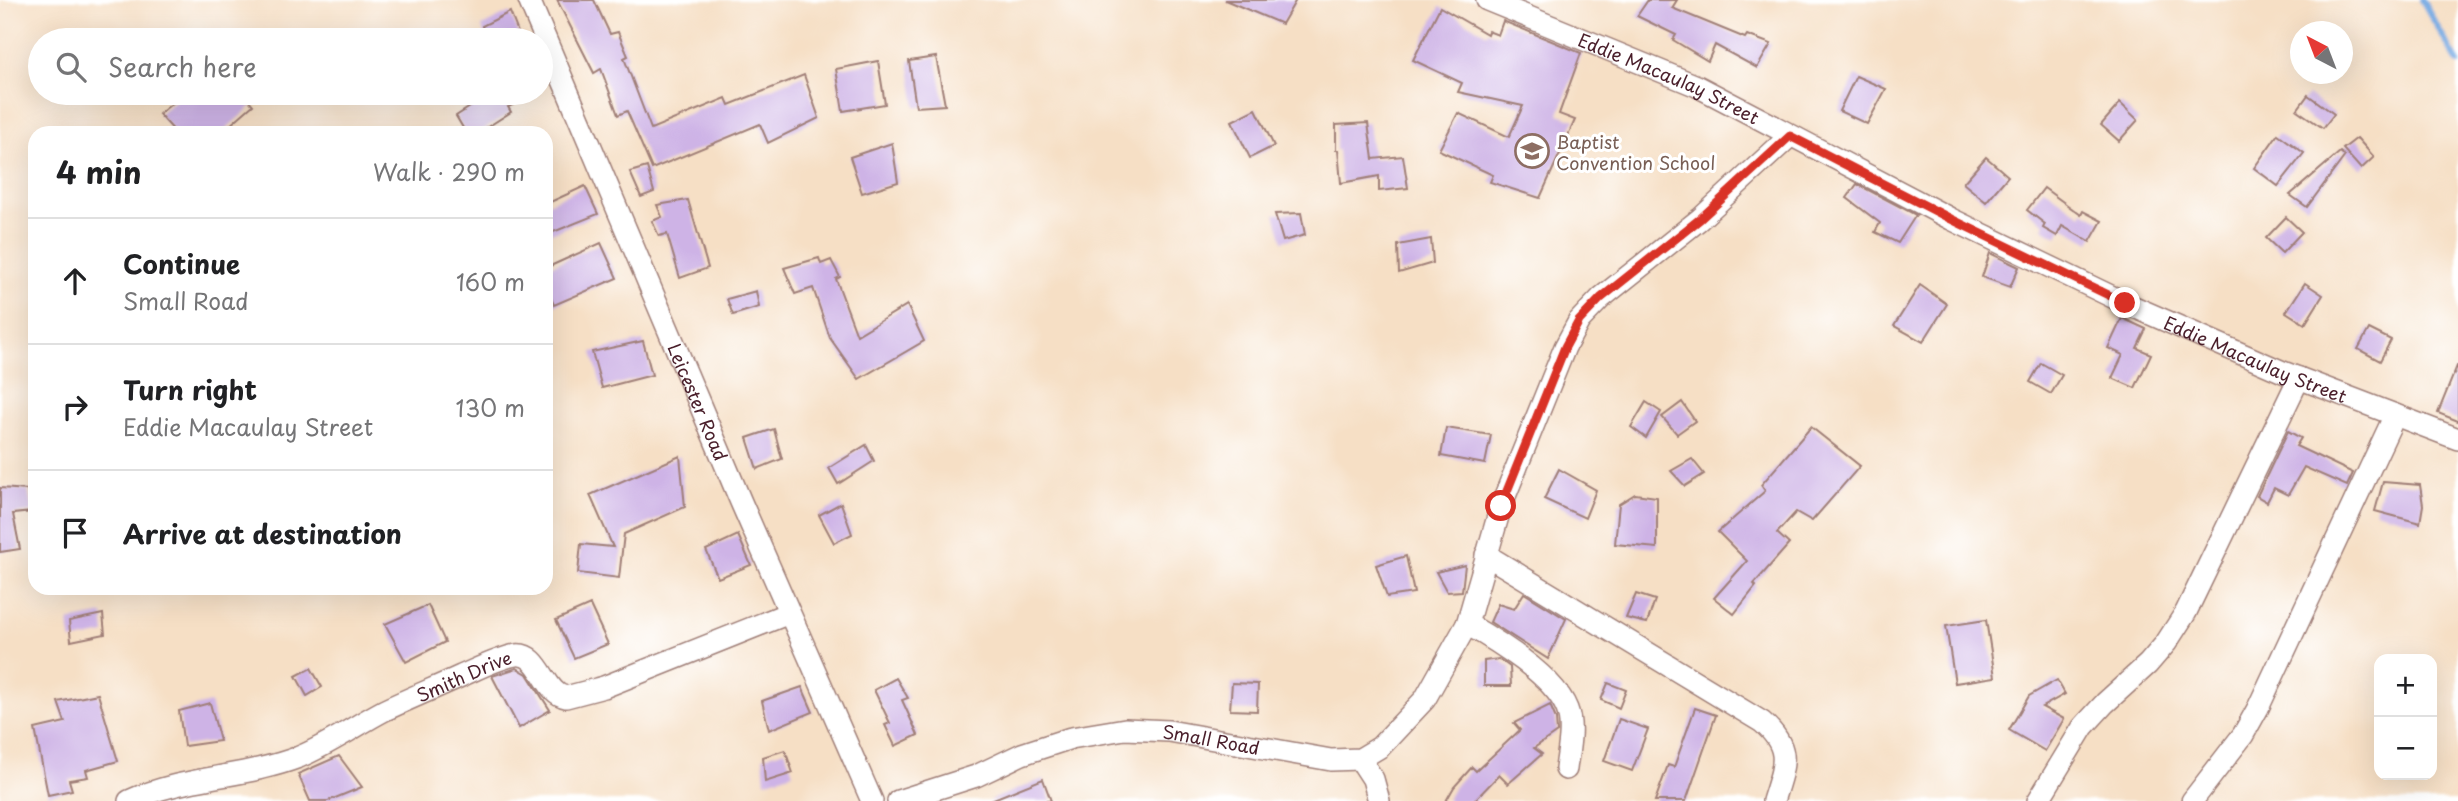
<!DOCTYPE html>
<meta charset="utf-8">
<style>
:root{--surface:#fff;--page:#f2f2f2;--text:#202124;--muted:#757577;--line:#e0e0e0}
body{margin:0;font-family:"Playpen Sans",sans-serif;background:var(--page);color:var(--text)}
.controls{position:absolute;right:21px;bottom:21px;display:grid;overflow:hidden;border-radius:14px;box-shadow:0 7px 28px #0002}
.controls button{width:63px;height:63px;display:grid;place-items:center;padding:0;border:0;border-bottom:2px solid var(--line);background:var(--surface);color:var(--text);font:35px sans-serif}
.compass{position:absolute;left:2290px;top:21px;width:63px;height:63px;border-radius:50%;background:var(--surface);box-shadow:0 7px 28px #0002;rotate:318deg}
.stop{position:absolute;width:21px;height:21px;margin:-16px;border:5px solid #d93025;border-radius:50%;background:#fff}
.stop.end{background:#d93025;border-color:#fff;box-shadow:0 2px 7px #0008}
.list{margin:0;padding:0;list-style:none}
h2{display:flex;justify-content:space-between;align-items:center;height:91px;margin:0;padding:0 28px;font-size:30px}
h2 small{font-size:23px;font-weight:400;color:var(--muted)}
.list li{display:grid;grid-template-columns:46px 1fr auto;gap:21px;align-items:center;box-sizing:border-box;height:126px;padding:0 28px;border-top:2px solid var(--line)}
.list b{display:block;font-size:26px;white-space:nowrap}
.list p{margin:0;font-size:23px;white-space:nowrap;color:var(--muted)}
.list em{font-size:23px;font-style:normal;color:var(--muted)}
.icon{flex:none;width:38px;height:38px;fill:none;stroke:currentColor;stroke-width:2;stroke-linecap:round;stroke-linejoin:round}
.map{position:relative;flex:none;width:2458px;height:801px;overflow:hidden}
.search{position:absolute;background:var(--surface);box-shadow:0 7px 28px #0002;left:28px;top:28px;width:525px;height:77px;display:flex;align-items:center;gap:18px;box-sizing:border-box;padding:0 24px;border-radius:38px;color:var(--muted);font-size:26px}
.panel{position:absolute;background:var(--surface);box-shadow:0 7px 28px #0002;left:28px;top:126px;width:525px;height:469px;border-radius:21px}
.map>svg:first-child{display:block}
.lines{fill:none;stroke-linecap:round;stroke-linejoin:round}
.stream{stroke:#74a9e2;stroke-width:6}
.building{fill:#ceb3e6}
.minor-casing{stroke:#a07f78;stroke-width:24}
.minor{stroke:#fff;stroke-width:21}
.route{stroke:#d93025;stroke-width:9}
.labels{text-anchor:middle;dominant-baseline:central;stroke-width:6;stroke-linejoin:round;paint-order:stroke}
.street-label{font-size:18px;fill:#4a1f2b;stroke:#fff}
.education-label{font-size:18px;fill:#785e54;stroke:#fff;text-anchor:start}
</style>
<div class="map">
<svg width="2458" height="801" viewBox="0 0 2458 801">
<rect width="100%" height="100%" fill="#fff"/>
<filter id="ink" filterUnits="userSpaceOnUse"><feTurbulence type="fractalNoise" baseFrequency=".0143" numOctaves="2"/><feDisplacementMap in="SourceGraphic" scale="14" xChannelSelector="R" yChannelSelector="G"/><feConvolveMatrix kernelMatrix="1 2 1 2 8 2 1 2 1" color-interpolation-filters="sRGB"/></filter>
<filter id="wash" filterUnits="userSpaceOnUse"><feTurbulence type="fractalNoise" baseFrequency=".00686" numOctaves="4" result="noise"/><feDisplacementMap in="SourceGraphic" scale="28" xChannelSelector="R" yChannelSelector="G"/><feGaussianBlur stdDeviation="1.57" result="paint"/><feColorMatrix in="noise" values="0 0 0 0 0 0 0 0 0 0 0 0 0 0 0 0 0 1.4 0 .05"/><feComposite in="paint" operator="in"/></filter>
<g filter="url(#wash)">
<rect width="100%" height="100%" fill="#f6dfc5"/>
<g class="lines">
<path class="stream" d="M2422,0L2458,63"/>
</g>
<g id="blocks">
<g class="building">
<path d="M557,0H594L610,34L618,32L628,56L624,58L651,129L726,98L729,105L804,75L819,118L768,143L760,124L652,169L627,111L618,115L601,69L594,73Z"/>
<path d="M1225,0H1296L1282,24Z"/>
<path d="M1648,0H1677L1672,8L1745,38L1747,35L1771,44L1757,68L1715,45L1708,61L1673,40L1676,35L1637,16Z"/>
<path d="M1440,7L1487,34L1488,31L1498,35L1503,21L1581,53L1559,114L1575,120L1540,198L1490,182L1493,175L1439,150L1458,113L1509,137L1523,106L1458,92L1462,83L1413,60Z"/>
<path d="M510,12L521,40H485L482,26Z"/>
<path d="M936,57L945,105L916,107L909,61Z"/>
<path d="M878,61L885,104L843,111L836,69Z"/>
<path d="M1856,76L1886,89L1867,124L1839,111Z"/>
<path d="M185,93H243L253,105L221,133H176L159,114Z"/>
<path d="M492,93H538L508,107L511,112L478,133H466L456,116Z"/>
<path d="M2308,95L2334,114L2323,128L2297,110Z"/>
<path d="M2120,103L2138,120L2119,141L2101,125Z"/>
<path d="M1256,109L1274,146L1250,158L1232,121Z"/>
<path d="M1368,123L1373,159L1403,156L1408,188L1379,191V176L1341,183L1338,150H1336V125Z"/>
<path d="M2278,134L2304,153L2278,186L2254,168Z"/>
<path d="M2357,138L2374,157L2361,169L2343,149Z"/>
<path d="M892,143L898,182L862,193L850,157Z"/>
<path d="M2340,152L2345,156L2307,207L2290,195Z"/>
<path d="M1986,157L2008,176L1986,202L1963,183Z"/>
<path d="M647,167L654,192L641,197L630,172Z"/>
<path d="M1857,184L1916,215L1898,243L1875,232L1880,223L1847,198Z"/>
<path d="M585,186L598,214L551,233L546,221V204Z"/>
<path d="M2044,188L2081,215L2083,211L2102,221L2090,242L2062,226L2057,236L2043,228L2045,224L2027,210Z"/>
<path d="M688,200L708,268L680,278L667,234L659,236L652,221L662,217L657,205Z"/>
<path d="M1301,213L1305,235L1283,241L1275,214Z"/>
<path d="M2286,217L2302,232L2282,253L2266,238Z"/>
<path d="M1431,239L1433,263L1399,273L1398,245Z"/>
<path d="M601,243L617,278L554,305L546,287V268Z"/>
<path d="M1990,253L2019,267L2010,287L1982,277Z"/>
<path d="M819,258L821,264L831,260L840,277L836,279L857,335L907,305L924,341L859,379L830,338L813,288L795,294L784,268Z"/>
<path d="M2305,283L2323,295L2305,324L2286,312Z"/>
<path d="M1920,285L1947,304L1923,342L1894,326Z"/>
<path d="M756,291L759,307L733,315L727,299Z"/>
<path d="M2122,318L2146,329L2137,348L2151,354L2135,388L2112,378L2123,355L2108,348Z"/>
<path d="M2369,329L2391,340L2380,361L2358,349Z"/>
<path d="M643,341L652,375L602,388L592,352Z"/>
<path d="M2041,363L2062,375L2051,394L2030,382Z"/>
<path d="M2457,366H2458V421L2438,413Z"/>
<path d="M1646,402L1661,412L1646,438L1631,427Z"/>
<path d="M1682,402L1695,421L1677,434L1662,417Z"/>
<path d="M1811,427L1860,466L1812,521L1796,512L1777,533L1789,544L1754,584L1756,586L1734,614L1714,598L1747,561L1718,532L1765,491L1761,485Z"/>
<path d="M1446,428L1491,435L1485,464L1441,456Z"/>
<path d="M774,429L782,459L757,469L747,438Z"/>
<path d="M2288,431L2301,438L2296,446L2353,473L2347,486L2304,467L2288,495L2274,488L2267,502L2257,496Z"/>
<path d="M866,445L874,461L838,484L829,468Z"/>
<path d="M680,456L685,507L624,534L619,578L578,573L581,544L613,547L590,495Z"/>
<path d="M1692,459L1704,474L1685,486L1671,471Z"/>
<path d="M1559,469L1596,490L1585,518L1544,499Z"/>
<path d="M2383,482L2420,485L2423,505L2420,523L2375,511Z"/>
<path d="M0,488L28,490L32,512L13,514L20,549L0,552Z"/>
<path d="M1635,494L1657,497V548L1615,544L1619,504Z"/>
<path d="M841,503L852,534L834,543L819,515Z"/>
<path d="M738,535L751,565L718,578L706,550Z"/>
<path d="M1406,556L1414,593L1387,597L1376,565Z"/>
<path d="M1465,565L1462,591L1447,592L1436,572Z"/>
<path d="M1524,593L1566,619L1548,659L1490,622L1498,604L1514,609Z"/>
<path d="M1636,594L1655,600L1647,623L1626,618Z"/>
<path d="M428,605L445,642L406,662L385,624Z"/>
<path d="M590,605L608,644L574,658L556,620Z"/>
<path d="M103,614L105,634L71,641L69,621Z"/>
<path d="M1986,620L1995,677L1955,683L1946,626Z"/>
<path d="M1499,659L1510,667L1511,686H1484V661Z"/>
<path d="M311,668L322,687L307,696L296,676Z"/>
<path d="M517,668L527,674L550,710L519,728L492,676Z"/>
<path d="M896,678L908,698L902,700L918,735L895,746L885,725L890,723L874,690Z"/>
<path d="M2057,680L2065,694L2042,707L2064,719L2045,751L2009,730L2029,696Z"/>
<path d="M1232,683L1258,684L1257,711L1230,710Z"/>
<path d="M1608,683L1626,690L1619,708L1601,700Z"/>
<path d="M802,687L813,712L769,730L762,701Z"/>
<path d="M98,694L118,761L86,770L88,777L69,780L72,790L48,795L35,729L65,722L58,702Z"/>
<path d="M210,703L220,741L184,746L179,711Z"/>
<path d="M1550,705L1556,719L1557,732L1534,748L1542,754L1508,784L1499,775L1474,801H1446L1454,787L1472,767L1476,771L1520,730L1514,723Z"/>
<path d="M1695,708L1716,715L1686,801H1655L1668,765L1674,767Z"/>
<path d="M1619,719L1648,729L1632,771L1604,761Z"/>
<path d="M785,750L793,773L765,782L763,757Z"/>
<path d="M339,756L362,787L328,801H310L298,774Z"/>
<path d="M1043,779L1051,801H991V800Z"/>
</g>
</g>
</g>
<g filter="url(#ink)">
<use href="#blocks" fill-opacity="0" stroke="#a07f78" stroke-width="2"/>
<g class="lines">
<g class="minor-casing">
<g id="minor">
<path id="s1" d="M529,0L741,502L872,801"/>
<path id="s2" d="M1487,0L1697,86L1951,219L2125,303L2283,372L2458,439"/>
<path d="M1486,555L1762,722C1793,749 1784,765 1773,801"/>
<path d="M1360,759L1373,779L1379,801"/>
<path d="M1566,769C1568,751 1574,727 1567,709C1554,676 1497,641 1467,624L1501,506L1565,347L1579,321L1601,298L1700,219L1790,136"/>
<path id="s3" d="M129,801C183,776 244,778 299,757C328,745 355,726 383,711C408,699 435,688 461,676C477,669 498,658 516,655C541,652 544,694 566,697L604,687L789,613"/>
<path id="s4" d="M898,801L976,776L1022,754L1071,738L1125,729L1169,731L1331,760L1360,759L1380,747L1425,699L1467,624"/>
<path d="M2038,801L2083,727L2105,703L2148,664L2166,643L2186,612L2299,378"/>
<path d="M2192,801L2243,735L2258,708L2395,415"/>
</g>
</g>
<use href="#minor" class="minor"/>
</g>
</g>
<g class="lines" filter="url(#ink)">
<path class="route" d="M1501,506L1565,347L1579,321L1601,298L1700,219L1790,136L1951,219L2125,303"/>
</g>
<defs>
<g id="school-ring" transform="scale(1.75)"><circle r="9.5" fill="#fff" stroke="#8d6e63" stroke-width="1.5"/><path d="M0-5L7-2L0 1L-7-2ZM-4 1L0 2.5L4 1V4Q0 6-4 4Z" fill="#8d6e63"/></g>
</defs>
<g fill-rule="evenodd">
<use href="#school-ring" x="1532" y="151"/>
</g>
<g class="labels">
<g class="street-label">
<text stroke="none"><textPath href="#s2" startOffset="198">Eddie Macaulay Street</textPath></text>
<text stroke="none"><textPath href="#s2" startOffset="849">Eddie Macaulay Street</textPath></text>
<text stroke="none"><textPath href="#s1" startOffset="436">Leicester Road</textPath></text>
<text stroke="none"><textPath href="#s3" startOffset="360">Smith Drive</textPath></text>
<text stroke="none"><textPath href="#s4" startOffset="326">Small Road</textPath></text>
</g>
<g class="education-label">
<text x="1556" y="141">Baptist<tspan x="1556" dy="21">Convention School</tspan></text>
</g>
</g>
</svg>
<div class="controls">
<button>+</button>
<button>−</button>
</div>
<svg class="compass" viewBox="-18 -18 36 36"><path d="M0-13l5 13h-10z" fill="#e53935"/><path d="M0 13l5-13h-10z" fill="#757577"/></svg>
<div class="stop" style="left:1501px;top:506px"></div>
<div class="stop end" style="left:2125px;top:303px"></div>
<div class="search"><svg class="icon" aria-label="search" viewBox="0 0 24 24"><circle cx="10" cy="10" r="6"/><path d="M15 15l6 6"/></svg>Search here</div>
<section class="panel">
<h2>4 min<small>Walk · 290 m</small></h2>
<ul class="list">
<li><svg class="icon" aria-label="ahead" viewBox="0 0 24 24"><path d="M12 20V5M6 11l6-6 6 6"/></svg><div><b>Continue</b><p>Small Road</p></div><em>160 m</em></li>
<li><svg class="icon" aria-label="right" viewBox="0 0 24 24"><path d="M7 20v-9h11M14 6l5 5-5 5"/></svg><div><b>Turn right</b><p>Eddie Macaulay Street</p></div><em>130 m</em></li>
<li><svg class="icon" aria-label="arrive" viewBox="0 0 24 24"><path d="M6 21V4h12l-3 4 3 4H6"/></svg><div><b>Arrive at destination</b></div></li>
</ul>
</section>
</div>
